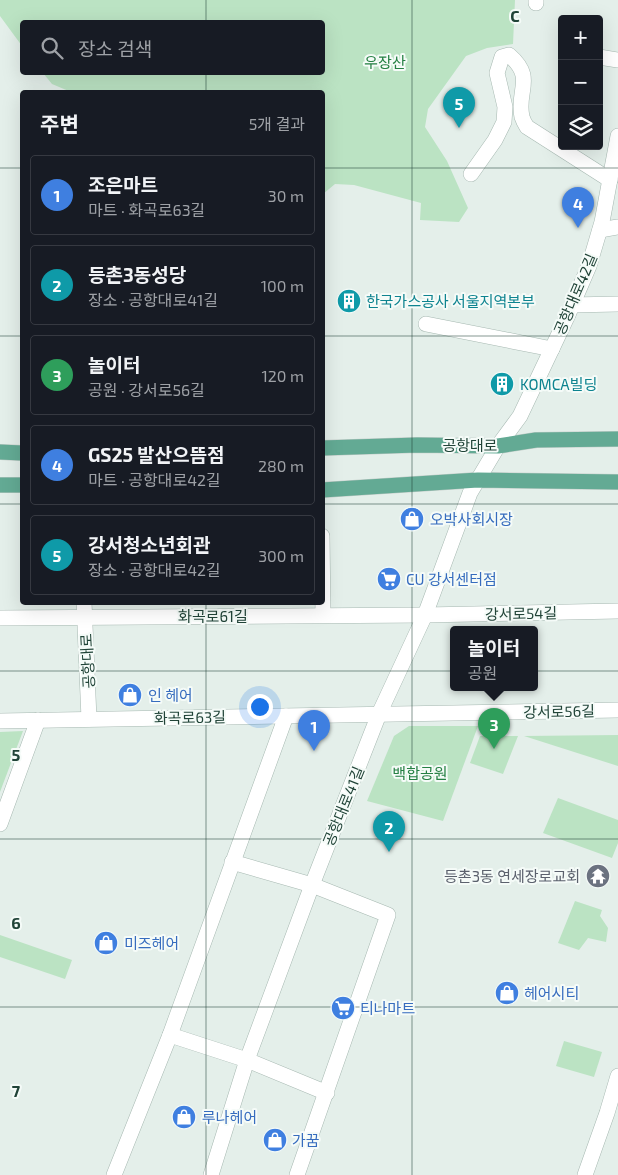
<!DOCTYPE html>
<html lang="ko">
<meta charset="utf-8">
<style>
:root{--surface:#171b24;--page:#20242c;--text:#f1f3f6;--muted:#9ea1a6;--line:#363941;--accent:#ff7252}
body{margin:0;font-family:"Exo 2","Noto Sans KR",sans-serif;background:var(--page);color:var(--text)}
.controls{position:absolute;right:15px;top:15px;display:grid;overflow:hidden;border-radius:5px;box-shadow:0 5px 20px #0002}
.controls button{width:45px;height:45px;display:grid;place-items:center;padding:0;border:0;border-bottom:1px solid var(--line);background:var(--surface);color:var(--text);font:25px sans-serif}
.you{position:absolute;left:259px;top:706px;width:18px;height:18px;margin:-12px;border:4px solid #fff;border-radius:50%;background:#1a73e8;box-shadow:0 0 0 8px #1a73e833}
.badge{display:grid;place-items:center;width:32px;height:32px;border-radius:50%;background:var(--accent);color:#fff;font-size:16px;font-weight:700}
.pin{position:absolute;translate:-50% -41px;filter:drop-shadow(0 1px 2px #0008)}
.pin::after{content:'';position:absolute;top:26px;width:18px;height:15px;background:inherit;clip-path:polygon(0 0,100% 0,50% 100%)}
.popup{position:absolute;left:450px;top:626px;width:88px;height:65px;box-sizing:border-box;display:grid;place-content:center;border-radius:5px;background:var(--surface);filter:drop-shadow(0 1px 4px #0005);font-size:16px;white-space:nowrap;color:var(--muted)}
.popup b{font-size:19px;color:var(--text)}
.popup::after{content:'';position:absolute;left:50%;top:100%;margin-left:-10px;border:10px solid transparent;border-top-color:var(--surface)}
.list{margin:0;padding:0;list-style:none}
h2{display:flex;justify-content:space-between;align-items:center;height:65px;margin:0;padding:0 20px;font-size:21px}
h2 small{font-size:16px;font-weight:400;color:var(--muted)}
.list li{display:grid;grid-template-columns:32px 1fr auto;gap:15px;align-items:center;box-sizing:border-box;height:80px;margin:0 10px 10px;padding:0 10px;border:1px solid var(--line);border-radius:5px}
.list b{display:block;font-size:19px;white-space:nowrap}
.list p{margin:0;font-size:16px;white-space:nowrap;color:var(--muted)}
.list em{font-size:16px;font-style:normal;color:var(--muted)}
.icon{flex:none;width:28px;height:28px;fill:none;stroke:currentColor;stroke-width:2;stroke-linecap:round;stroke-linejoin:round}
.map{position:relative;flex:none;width:618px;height:1175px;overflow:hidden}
.search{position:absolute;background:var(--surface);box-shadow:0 5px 20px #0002;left:20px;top:20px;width:305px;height:55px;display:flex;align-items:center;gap:12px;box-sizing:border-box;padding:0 18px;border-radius:5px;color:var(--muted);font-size:19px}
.panel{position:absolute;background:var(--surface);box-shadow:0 5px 20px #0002;left:20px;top:90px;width:305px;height:515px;border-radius:5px}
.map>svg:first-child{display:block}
.green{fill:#bbe3c3}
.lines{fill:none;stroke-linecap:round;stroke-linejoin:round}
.minor-casing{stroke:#a6b8b1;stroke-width:16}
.major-casing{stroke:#c1cbc7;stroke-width:16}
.minor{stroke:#fff;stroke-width:15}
.major{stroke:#63aa94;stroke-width:15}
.grid{fill:none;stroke:#214438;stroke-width:1;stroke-opacity:0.55}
.labels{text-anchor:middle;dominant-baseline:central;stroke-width:4;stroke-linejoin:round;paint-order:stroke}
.park-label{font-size:15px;fill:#258043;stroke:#f5fbf8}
.street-label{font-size:15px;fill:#214438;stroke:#f5fbf8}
.culture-label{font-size:15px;fill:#0d838f;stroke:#f5fbf8;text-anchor:start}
.shop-label{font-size:15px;fill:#366cbe;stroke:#f5fbf8;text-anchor:start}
.worship-label{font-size:15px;fill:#5b616d;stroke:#f5fbf8;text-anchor:end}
.grid-label{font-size:16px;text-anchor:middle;font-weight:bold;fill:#214438;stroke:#f5fbf8;stroke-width:4;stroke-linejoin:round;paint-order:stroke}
</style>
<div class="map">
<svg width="618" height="1175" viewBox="0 0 618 1175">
<rect width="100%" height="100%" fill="#e4efea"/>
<g class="green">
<path d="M0,0H515L513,44L487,48L466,56L428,109L425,127L447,161L468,208L459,222L420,220L421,203L354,185L335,184L323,194L322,92H71L52,84L43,73L322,72V22H22V46L0,16Z"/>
<path d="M409,726H478L443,821L367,801L394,736Z"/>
<path d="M23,731L0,792V732Z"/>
<path d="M618,735V766L524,736Z"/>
<path d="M480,736H518L503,774L470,763Z"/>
<path d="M558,798L618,820V843L612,858L543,833Z"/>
<path d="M575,901L602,910L600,916L608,928L606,942L588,938L579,950L558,943Z"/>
<path d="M0,935L72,960L65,979L0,957Z"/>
<path d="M564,1041L602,1052L594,1077L556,1066Z"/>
</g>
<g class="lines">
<g class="minor-casing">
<g id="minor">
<path d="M536,3V0"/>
<path d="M599,57L618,60"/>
<path d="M471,174L495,140L504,122L505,107L497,73L502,57L509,55C536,78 516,91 522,117C523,120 525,124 527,127L610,180"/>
<path d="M600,230L618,227"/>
<path d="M572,305L618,304"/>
<path d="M426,324L552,349"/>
<path d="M322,536L323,615"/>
<path d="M84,602L89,719"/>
<path d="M0,618L425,615L618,611"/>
<path d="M0,721L618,710"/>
<path d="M0,824L38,720"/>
<path d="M232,862L312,885L388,915L297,1175"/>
<path d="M170,1035L286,716"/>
<path d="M114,1175L170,1035L247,1060L327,1093"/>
<path d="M211,1175L247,1060L312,885L379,714L425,615L470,493L498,446L520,416L567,317L589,266L602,222L618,136"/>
<path d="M585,1175L607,1113L618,1076"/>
</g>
</g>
<g class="major-casing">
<g id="major">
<path d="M322,448L417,445L498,446L536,440L618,439"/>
<path d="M0,452L22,453"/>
<path d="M0,485H22"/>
<path d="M322,490L478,480L618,482"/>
</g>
</g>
<use href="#minor" class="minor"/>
<use href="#major" class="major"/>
</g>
<path class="grid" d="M206,0V22M412,0V1175M206,72V92M0,168H22M322,168H618M0,336H22M322,336H618M0,504H22M322,504H618M206,602V1175M0,671H618M0,839H618M0,1007H618"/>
<defs>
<g id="building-disc" transform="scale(1.25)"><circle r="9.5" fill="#0f9aa8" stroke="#f5fbf8"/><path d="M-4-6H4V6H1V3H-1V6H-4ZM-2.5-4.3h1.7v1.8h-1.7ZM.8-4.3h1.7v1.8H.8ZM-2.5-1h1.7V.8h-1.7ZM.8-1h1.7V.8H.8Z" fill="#fff"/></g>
<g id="shop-disc" transform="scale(1.25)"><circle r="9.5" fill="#3f7fe0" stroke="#f5fbf8"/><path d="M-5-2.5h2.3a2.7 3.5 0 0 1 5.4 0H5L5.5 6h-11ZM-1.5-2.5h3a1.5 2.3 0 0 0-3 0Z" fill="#fff"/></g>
<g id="supermarket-disc" transform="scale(1.25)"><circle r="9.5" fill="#3f7fe0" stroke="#f5fbf8"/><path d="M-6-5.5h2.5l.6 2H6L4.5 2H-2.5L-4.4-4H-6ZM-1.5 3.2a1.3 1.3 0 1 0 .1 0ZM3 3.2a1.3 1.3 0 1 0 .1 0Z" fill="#fff"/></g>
<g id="temple-disc" transform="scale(1.25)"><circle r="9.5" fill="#6b7280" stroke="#f5fbf8"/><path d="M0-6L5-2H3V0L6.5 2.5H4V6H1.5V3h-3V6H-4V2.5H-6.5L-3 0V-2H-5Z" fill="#fff"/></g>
</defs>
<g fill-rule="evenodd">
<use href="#building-disc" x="349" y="301"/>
<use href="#building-disc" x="502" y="384"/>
<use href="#shop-disc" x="412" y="519"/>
<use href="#supermarket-disc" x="389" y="579"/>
<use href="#shop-disc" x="130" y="695"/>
<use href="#temple-disc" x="598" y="876"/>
<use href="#shop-disc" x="106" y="943"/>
<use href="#shop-disc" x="507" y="993"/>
<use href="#supermarket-disc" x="343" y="1008"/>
<use href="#shop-disc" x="184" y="1117"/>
<use href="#shop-disc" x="275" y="1140"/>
</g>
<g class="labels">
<g class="park-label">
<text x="385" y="62">우장산</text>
<text x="420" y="773">백합공원</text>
</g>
<g class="street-label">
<text transform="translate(575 294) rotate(-67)">공항대로42길</text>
<text x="470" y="445">공항대로</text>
<text transform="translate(521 613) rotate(-1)">강서로54길</text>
<text x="213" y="616">화곡로61길</text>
<text transform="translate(87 661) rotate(-93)">공항대로</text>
<text transform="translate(559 711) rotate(-1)">강서로56길</text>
<text transform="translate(190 717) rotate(-1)">화곡로63길</text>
<text transform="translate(343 806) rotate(-68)">공항대로41길</text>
</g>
<g class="culture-label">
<text x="366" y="301">한국가스공사 서울지역본부</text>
<text x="520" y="384">KOMCA빌딩</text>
</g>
<g class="shop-label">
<text x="430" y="519">오박사회시장</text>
<text x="406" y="579">CU 강서센터점</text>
<text x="148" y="695">인 헤어</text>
<text x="124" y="943">미즈헤어</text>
<text x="524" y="993">헤어시티</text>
<text x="360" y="1008">티나마트</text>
<text x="202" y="1117">루나헤어</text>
<text x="292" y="1140">가꿈</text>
</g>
<g class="worship-label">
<text x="580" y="876">등촌3동 연세장로교회</text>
</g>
</g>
<g class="grid-label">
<text x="515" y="22">C</text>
<text x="16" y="761">5</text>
<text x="16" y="929">6</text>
<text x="16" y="1097">7</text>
</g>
</svg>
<div class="controls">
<button>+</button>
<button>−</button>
<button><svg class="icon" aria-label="layers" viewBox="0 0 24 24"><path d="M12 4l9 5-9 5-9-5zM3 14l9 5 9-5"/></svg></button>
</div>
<div class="you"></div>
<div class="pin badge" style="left:314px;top:751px;background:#3f7fe0">1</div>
<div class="pin badge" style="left:389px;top:852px;background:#0f9aa8">2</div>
<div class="pin badge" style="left:494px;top:749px;background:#2e9e5b">3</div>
<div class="popup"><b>놀이터</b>공원</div>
<div class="pin badge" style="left:578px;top:228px;background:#3f7fe0">4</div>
<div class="pin badge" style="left:459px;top:128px;background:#0f9aa8">5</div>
<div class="search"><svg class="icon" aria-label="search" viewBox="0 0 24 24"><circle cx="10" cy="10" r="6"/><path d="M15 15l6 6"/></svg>장소 검색</div>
<section class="panel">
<h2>주변<small>5개 결과</small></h2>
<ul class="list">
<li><span class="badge" style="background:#3f7fe0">1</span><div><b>조은마트</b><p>마트 · 화곡로63길</p></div><em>30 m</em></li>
<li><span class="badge" style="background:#0f9aa8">2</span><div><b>등촌3동성당</b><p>장소 · 공항대로41길</p></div><em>100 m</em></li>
<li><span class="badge" style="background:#2e9e5b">3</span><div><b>놀이터</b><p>공원 · 강서로56길</p></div><em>120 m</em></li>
<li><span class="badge" style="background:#3f7fe0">4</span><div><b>GS25 발산으뜸점</b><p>마트 · 공항대로42길</p></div><em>280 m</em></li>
<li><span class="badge" style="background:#0f9aa8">5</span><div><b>강서청소년회관</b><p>장소 · 공항대로42길</p></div><em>300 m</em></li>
</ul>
</section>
</div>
